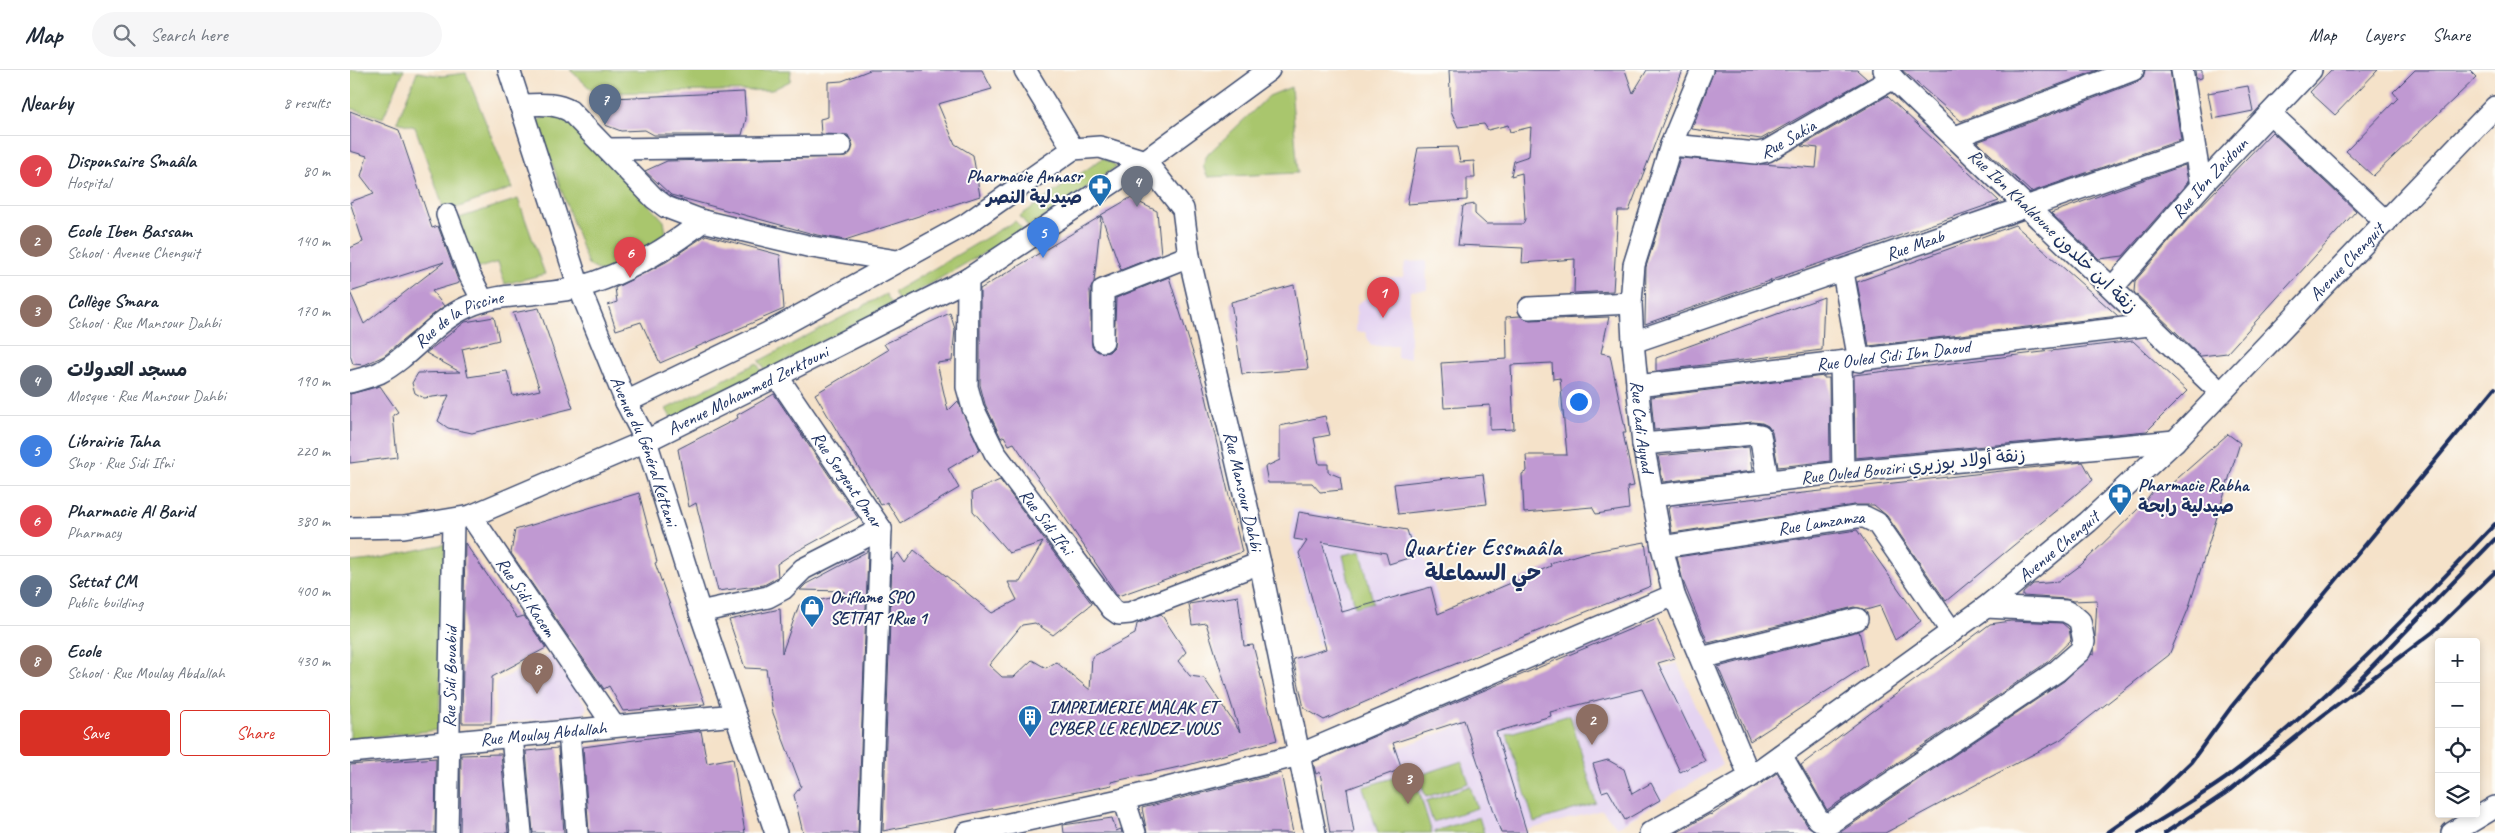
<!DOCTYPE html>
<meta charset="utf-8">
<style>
:root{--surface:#fff;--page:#f6f6f7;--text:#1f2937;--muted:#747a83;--line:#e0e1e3;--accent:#d93025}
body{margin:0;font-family:Caveat,"Playpen Sans Arabic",sans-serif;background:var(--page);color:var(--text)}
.controls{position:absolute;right:15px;bottom:15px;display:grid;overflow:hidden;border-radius:5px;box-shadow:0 2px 8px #0003}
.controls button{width:45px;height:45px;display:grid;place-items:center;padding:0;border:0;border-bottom:1px solid var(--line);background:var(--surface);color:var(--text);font:25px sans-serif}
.you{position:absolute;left:1228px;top:331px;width:18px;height:18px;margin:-12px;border:4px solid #fff;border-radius:50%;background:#1a73e8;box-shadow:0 0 0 8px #1a73e833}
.badge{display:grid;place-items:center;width:32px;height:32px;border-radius:50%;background:var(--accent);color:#fff;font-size:16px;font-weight:700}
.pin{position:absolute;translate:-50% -41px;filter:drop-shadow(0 1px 2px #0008)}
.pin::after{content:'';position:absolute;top:26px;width:18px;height:15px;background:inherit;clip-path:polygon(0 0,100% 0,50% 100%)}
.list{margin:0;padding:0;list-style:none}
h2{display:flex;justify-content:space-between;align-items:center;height:65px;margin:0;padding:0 20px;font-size:21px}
h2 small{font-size:16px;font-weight:400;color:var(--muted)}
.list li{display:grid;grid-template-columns:32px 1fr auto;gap:15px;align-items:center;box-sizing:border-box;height:70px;padding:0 20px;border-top:1px solid var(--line)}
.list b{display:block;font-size:19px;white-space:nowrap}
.list p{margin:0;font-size:16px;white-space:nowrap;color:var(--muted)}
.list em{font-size:16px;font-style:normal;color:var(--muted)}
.actions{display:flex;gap:10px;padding:15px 20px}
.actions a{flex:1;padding:11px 0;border:1px solid var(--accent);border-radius:5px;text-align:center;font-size:18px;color:var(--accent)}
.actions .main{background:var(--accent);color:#fff}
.icon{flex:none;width:28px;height:28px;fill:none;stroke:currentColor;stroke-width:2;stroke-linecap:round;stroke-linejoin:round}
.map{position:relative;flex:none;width:2145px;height:763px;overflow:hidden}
header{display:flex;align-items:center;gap:30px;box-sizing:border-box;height:70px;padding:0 25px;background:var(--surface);border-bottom:1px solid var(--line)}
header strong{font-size:24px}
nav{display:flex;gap:28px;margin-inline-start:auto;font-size:18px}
.search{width:350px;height:45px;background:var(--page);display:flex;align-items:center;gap:12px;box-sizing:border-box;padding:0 18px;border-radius:28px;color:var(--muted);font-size:19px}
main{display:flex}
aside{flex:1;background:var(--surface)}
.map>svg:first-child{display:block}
.built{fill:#e4d3f1}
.green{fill:#a9c66d;stroke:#627a66}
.building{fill:#c099d2;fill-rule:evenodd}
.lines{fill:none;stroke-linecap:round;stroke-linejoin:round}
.minor-casing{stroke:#3c4a6e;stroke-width:24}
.minor{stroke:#fff;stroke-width:21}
.rail{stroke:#1b2f5e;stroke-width:4}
.labels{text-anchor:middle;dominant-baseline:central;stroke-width:4;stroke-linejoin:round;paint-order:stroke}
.street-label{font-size:18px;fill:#1b2f5e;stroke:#fdfcf7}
.poi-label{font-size:18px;font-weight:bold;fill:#1b2f5e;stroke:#fdfcf7;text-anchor:start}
.district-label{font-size:22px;font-weight:bold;letter-spacing:1px;fill:#1b2f5e;stroke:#fdfcf7}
</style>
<header>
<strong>Map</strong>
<div class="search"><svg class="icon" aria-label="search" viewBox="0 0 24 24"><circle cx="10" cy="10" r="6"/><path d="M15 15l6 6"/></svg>Search here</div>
<nav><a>Map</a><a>Layers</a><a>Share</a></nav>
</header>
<main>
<aside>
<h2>Nearby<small>8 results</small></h2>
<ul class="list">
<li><span class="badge" style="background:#e0444e">1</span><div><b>Disponsaire Smaâla</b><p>Hospital</p></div><em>80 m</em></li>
<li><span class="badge" style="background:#8d6e63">2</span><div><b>Ecole Iben Bassam</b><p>School · Avenue Chenguit</p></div><em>140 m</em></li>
<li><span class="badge" style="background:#8d6e63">3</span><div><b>Collège Smara</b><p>School · Rue Mansour Dahbi</p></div><em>170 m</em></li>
<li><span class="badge" style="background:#6b7280">4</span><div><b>مسجد العدولات</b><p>Mosque · Rue Mansour Dahbi</p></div><em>190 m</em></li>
<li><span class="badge" style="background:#3f7fe0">5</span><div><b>Librairie Taha</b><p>Shop · Rue Sidi Ifni</p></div><em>220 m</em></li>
<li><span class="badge" style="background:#e0444e">6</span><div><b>Pharmacie Al Barid</b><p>Pharmacy</p></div><em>380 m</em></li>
<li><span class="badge" style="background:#5c6f8a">7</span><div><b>Settat CM</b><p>Public building</p></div><em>400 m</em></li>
<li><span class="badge" style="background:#8d6e63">8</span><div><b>Ecole</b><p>School · Rue Moulay Abdallah</p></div><em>430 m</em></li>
</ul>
<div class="actions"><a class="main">Save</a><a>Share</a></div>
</aside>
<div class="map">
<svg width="2145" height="763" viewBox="0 0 2145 763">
<rect width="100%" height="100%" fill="#fdfcf7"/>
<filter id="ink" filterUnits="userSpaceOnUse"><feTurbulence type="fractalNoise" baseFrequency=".02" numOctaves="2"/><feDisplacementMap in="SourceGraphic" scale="10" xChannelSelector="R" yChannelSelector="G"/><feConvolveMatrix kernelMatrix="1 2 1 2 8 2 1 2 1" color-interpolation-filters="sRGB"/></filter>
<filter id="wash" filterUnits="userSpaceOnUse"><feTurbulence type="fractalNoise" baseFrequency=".0096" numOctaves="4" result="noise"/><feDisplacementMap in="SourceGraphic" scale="20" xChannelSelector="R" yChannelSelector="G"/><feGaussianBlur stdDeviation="1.12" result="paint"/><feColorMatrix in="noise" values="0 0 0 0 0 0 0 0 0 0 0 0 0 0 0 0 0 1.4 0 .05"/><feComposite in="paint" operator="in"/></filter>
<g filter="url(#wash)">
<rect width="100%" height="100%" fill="#f5e2c9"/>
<g class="built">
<path d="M1076,191L1077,220L1060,221V288H1047V275L1021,276L1015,262H1006L1007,234L1025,222L1027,207H1053L1055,192Z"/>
<path d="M943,438L1065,462L1092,538L968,575L941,469Z"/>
<path d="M200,584L237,636L234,644L145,654L146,612Z"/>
<path d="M1327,593L1372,695L1267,757L1252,740L1177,760L1172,750L1149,757L1150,763H980L971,706L1115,654Z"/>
</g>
<g class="green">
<path d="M0,0H54L33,48L0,38Z"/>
<path d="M220,0H441L440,11L422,20L245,23Z"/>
<path d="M67,2L92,6L116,3L162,118L95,142L65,57L47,52Z"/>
<path d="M941,17L948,103L858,107C852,97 852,92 859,83L919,26Z"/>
<path d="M211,38L314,151L317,169L254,203L238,195L187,51Z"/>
<path d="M753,88L767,96L679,158L670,146Z"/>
<path d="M168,129L195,204L155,214L148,192L119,201L103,150Z"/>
<path d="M665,151L674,160L549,232L544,222Z"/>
<path d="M536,224L542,234L416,301L409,291Z"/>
<path d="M407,293L412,303L322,349L316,339Z"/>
<path d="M95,474L89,660L0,669V492L21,490Z"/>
<path d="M1011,481L1023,532L1005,537L993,485Z"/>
<path d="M1220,645L1246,733L1184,752L1157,664Z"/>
<path d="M1112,691L1119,713L1076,727L1068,706Z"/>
<path d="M1063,702L1082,763H1028L1013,717Z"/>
<path d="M1120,716L1127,738L1083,752L1076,731Z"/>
<path d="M1129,747L1134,763H1085V761Z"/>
</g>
<g id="blocks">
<g class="building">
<path d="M520,0H632L642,19L588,34L605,74L623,85L630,126L495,170L467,165L321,125L295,101L317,91L497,87L503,76L498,65L471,64L470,49L478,47V12L492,11Z"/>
<path d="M1099,0H1275L1283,23L1297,0H1333L1279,141H1268L1263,221L1224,223L1225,189L1172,193L1173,178L1108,175L1113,136L1125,134V144L1136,154H1173L1175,149L1172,103L1161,106L1164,91L1179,86L1181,57L1160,62L1158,55L1138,60L1134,54L1108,57L1101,41Z"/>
<path d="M1364,0H1507L1517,9L1411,69L1342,59Z"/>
<path d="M1552,0H1748L1611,51Z"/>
<path d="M1795,0H1820L1831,70L1681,122L1627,72L1787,12L1793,8Z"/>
<path d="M1845,0H1852V8L1846,9Z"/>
<path d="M1981,0H2028L1985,45L1960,22Z"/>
<path d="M2065,0H2120L2127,7L2023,106L1996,81L2048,28L2043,22Z"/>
<path d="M1898,16L1903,41L1863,49L1858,23Z"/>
<path d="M394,22L396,49L392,65H304L295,60L271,61L255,55L252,41L262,28Z"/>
<path d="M1537,26L1649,131L1295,254L1296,197L1330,88L1466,98L1468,78L1451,76Z"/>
<path d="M0,41L49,60L82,158L88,156L109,213L82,221L94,236L34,286L14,295L3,294L0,285V178L13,172L0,132L24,123L11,106L17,86L0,81ZM94,192L14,254L0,222Z"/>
<path d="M1922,62L2006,141L1877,283L1851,286L1784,222L1785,211L1841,146Z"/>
<path d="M1107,77L1110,92L1124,91L1125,108H1117V130L1057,134L1068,78Z"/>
<path d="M1835,95L1838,112L1773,186L1749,189L1701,143Z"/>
<path d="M780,128L807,141L811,184L771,200L751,145Z"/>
<path d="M751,146L744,212L740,220L742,277L753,283L759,282L764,277L766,228L819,207L854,318L892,482L768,526L664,373L659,375L654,366L651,368L635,334L630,315V219Z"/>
<path d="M1665,155L1768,246L1519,276L1507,212Z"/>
<path d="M356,165L430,185L434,239L310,293L291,252L266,260L258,235L267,232L265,218L316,192Z"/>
<path d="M944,215L958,299L892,304L881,232Z"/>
<path d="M1474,227L1472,280L1306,301V288Z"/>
<path d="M189,238L223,338L122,363L98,358L88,351L99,325L74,328L65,323L62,313L68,303L110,302L76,283L115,252L144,247L149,270L112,279L118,307L157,301L163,326L190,320L163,243Z"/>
<path d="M600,243L605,259L602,291L587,293L598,341L608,331L630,380L598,399L609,418L550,453L537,432L531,435L465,324L538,280L534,274Z"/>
<path d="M1170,246L1180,250L1259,247L1251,283L1260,285L1276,363H1273L1284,416L1277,417L1279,439L1246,444L1242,437L1174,443L1172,404L1177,401L1176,385H1217L1210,308L1203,309L1202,293L1161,295L1164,359L1140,360V335L1094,338L1091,293L1157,289L1156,247Z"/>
<path d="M1783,271L1837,321L1797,361L1505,388L1504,305Z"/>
<path d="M1474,306V308H1479L1480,391L1428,397L1422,362L1418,356L1412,353L1403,352L1304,360L1301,327Z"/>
<path d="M30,316L48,342L43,345L47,387L0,393V324Z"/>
<path d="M424,324L508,448L442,484L427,494L428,507L414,515L368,521L346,433L339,437L328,379L388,348L387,345Z"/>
<path d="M975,346L980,365L964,368L969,394H978V402L990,407L992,420L970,422L962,413H918L915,397L930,390V356Z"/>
<path d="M1878,364L1890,373L1838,540L1819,585L1710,670L1535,763H1489L1714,611L1742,584L1744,585L1747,530L1723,531L1716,529L1673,526V523L1683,514L1708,512L1731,495L1793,434L1805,418L1820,415Z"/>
<path d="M1399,377L1402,401L1313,412L1308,386Z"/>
<path d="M1733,392L1743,410L1596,531L1537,446L1524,435H1504L1322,463L1318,438Z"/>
<path d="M1133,404L1137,434L1048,444L1044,414Z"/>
<path d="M650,410L742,534L703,565L685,553L672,555L639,595L652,607H664L682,590L696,598L706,592L740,620L742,587L785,564L787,554L811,544L836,582L828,591L840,606L854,608L890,662L856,553L842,555L839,534L888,526L894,576L903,575L927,670L838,695L761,712L762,715L533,761L542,490L548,483L555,493L564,480L642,543L667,530L658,512H670L693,472L659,483L623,441L622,422Z"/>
<path d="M289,423L307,492L305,493L355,634L273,641L259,616L254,619L161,483L165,460Z"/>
<path d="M949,442L1057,460L1065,486L1039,494L1036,483L972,472L992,542L1081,517L1088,544L1201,496L1200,493L1234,483L1295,472L1301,516L1065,610L974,650L954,638L943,589L976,579L949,483L957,471L944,469Z"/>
<path d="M1507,460L1571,551L1545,570L1530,536L1516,540L1504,537L1358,573L1333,511L1327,487Z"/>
<path d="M115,473L167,548L174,546L196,578L142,607L141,653H112Z"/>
<path d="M518,481L508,763H453L444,725L451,716L423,643L416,599L395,598L379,550L430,539L432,583L449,535L494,525V521L450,520L456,514Z"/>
<path d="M1307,548L1325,588L1308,593L1355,691L1330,702L1292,619L1200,642L1201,646L1146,662L1177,763H1151L1114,650L1043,673L1052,699L997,719L1004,763H980L970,702L966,704L963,692Z"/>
<path d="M1661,551L1712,553L1719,559L1721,570L1699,591L1477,740L1451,695L1640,554Z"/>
<path d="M1509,561L1517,595L1400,671L1368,597Z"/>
<path d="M351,661L357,693L383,688L395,763H239L233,677Z"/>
<path d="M208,678L214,763H183L176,681Z"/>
<path d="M151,684L158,763H110L111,685Z"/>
<path d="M86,688L85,763H0V695Z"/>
<path d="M1258,690L1274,699L1282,724L1301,713L1310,730L1275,750L1258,720L1252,722L1243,694Z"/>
<path d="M931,703L943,763H797L792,738Z"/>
<path d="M1427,703L1457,755L1467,763H1326L1360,744L1361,745Z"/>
<path d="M762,748L766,761L771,759L772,763H714L713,755Z"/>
</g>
</g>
</g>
<g filter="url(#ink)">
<use href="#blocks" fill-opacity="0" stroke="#3c4a6e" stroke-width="1"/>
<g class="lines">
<g class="minor-casing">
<g id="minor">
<path id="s1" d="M159,0L229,217L276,332L296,371L350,542L426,763"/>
<path d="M675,0L723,79L750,77L795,91"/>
<path id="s2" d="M1352,0L1321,75L1284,195L1281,233L1283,272L1293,374L1312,477L1324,525L1400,707"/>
<path d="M1534,0L1871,323"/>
<path d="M1832,0L1851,116"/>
<path d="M170,35C188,35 204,32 220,41L304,128L316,137L353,151L462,177L547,191"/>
<path d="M1921,44L2036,152"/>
<path d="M1605,67L1783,0"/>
<path id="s3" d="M1321,75L1407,83L1417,81L1543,8"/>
<path d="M259,79L491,76"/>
<path id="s4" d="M795,91L833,139L839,186L910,493L965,763"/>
<path d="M97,145L119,204L133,231"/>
<path d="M1493,202L1509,291"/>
<path id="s5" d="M618,209L617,317L623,338L645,383L762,539L769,544L780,543L910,493"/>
<path id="s6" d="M1763,217L1851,116L1961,0"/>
<path d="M1179,238L1281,233"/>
<path d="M753,271V220L839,186"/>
<path id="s7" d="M1283,272L1844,79"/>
<path d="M1491,293L1493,402"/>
<path id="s8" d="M427,306L531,459L520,763"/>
<path id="s9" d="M0,312C10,309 20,307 29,303C62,286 83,252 117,237C151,221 193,227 229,217C274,205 317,179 353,151"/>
<path id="s10" d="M1287,316L1799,255"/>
<path d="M276,332L418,263L615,155L723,79"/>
<path d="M1293,374L1404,364L1410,365L1418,411"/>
<path d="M1302,426L1493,402L1825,371"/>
<path id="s11" d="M121,446L264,656"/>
<path id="s12" d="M0,458L54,457L121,446L296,371L427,306L618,209L795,91L919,0"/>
<path id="s13" d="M1312,477L1506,447H1515L1527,453L1602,562"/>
<path d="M350,542L418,527L433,519L453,499L531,459"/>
<path d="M1351,588L1507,549"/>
<path d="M219,661L227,763"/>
<path d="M162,666L171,763"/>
<path id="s14" d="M0,682L385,645"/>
<path d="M1431,685L1468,749L1476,754L1481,753L1707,601L1730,581L1734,572L1730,551L1723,545L1715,541L1636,537"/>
<path d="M774,729L785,763"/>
<path id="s15" d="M97,763L103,450"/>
<path d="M617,763L774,729L949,685L1324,525"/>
<path id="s16" d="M1300,763L1400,707L1636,537L1738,452L1825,371L2145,37"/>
<path d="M2102,763L2145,737"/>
</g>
</g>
<use href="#minor" class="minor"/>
<g class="rail">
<path d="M2001,618L2145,469"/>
<path d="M1757,763L1794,737L1841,692L1882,636L2145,318"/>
<path d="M1789,763C1818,745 1848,728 1876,708C1975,634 2060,543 2145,454"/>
<path d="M1815,763L1880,720L1972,646L2083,562L2145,502"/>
</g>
</g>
</g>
<defs>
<g id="pharmacy-pin" transform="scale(1.25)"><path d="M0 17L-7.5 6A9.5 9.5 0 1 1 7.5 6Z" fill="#1f6fb2" stroke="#fdfcf7"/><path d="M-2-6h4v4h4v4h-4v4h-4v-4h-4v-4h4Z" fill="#fff"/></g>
<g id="shop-pin" transform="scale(1.25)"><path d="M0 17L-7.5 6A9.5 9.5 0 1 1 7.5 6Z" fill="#1f6fb2" stroke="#fdfcf7"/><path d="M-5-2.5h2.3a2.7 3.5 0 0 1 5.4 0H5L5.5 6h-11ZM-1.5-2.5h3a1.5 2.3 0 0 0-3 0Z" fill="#fff"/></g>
<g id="building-pin" transform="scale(1.25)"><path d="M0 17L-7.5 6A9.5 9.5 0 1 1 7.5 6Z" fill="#1f6fb2" stroke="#fdfcf7"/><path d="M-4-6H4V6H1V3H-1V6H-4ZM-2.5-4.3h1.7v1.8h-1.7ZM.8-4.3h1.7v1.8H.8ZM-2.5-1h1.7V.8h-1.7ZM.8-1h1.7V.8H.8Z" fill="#fff"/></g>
</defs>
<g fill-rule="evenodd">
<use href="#pharmacy-pin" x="750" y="116"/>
<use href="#pharmacy-pin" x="1770" y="425"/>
<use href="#shop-pin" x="462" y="537"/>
<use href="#building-pin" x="680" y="647"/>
</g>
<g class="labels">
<g class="street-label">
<text stroke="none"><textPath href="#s3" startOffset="121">Rue Sakia</textPath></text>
<text stroke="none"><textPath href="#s6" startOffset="146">Rue Ibn Zaidoun</textPath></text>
<text transform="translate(1703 161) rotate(44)">Rue Ibn Khaldoune زنقة ابن خلدون</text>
<text stroke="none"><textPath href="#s7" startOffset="298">Rue Mzab</textPath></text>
<text stroke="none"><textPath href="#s16" startOffset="905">Avenue Chenguit</textPath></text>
<text stroke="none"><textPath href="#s9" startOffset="128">Rue de la Piscine</textPath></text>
<text stroke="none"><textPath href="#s10" startOffset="258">Rue Ouled Sidi Ibn Daoud</textPath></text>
<text stroke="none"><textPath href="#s12" startOffset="426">Avenue Mohammed Zerktouni</textPath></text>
<text stroke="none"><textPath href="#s2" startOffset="369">Rue Cadi Ayyad</textPath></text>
<text stroke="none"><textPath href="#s1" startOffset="405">Avenue du Général Kettani</textPath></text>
<text transform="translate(1563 396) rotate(-6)">Rue Ouled Bouziri زنقة أولاد بوزيري</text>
<text stroke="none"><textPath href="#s8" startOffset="125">Rue Sergent Omar</textPath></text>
<text stroke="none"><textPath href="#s4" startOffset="350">Rue Mansour Dahbi</textPath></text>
<text stroke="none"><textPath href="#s5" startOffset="266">Rue Sidi Ifni</textPath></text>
<text stroke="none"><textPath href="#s13" startOffset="161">Rue Lamzamza</textPath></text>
<text stroke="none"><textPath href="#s16" startOffset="500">Avenue Chenguit</textPath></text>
<text stroke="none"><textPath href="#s11" startOffset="98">Rue Sidi Kacem</textPath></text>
<text stroke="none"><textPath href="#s15" startOffset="156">Rue Sidi Bouabid</textPath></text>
<text stroke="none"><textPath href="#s14" startOffset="194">Rue Moulay Abdallah</textPath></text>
</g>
<g class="poi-label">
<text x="732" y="106" text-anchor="end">Pharmacie Annasr<tspan x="732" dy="21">صيدلية النصر</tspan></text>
<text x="1788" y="415">Pharmacie Rabha<tspan x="1788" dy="21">صيدلية رابحة</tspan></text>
<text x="480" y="527">Oriflame SPO<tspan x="480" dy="21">SETTAT 1Rue 1</tspan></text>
<text x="698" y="637">IMPRIMERIE MALAK ET<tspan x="698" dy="21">CYBER LE RENDEZ-VOUS</tspan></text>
</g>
<g class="district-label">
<text x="1133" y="478">Quartier Essmaâla<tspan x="1133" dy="25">حي السماعلة</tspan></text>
</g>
</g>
</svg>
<div class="controls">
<button>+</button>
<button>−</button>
<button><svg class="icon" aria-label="locate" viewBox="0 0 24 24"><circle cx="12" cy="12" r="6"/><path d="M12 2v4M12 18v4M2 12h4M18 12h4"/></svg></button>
<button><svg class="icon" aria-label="layers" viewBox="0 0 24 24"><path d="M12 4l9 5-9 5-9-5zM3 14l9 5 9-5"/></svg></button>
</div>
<div class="you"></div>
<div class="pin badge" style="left:1033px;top:248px;background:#e0444e">1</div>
<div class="pin badge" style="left:1242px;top:675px;background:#8d6e63">2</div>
<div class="pin badge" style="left:1058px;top:734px;background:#8d6e63">3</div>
<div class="pin badge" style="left:787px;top:137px;background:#6b7280">4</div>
<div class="pin badge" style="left:693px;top:188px;background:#3f7fe0">5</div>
<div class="pin badge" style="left:280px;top:208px;background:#e0444e">6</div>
<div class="pin badge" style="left:255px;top:55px;background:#5c6f8a">7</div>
<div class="pin badge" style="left:187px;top:624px;background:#8d6e63">8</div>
</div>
</main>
